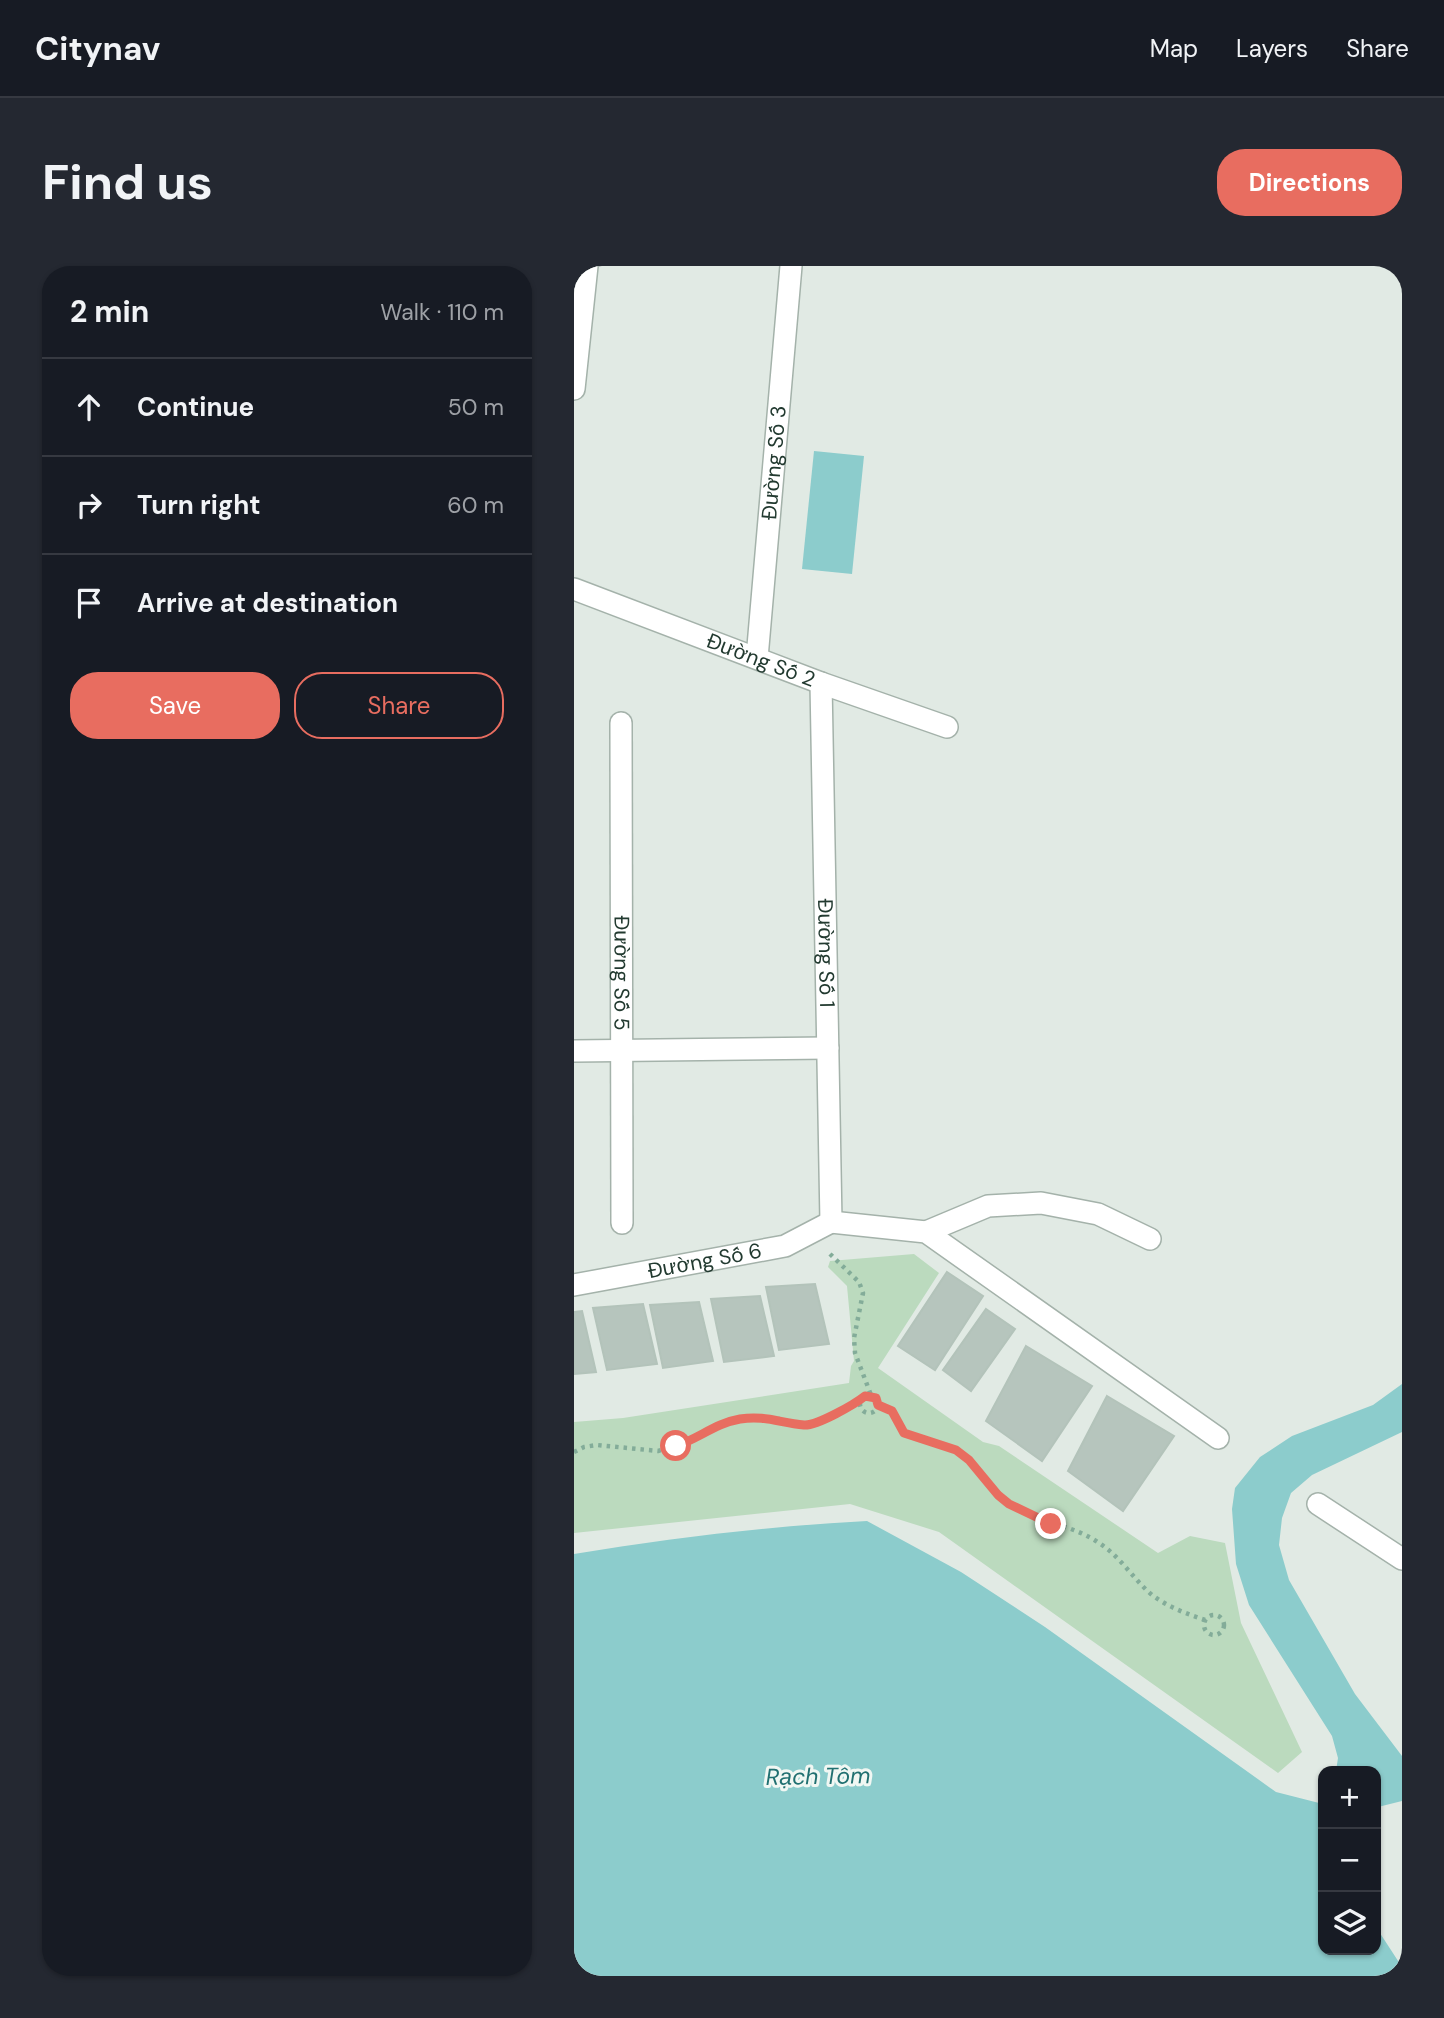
<!DOCTYPE html>
<meta charset="utf-8">
<style>
:root{--surface:#171b24;--page:#242831;--text:#f1f3f6;--muted:#9ea1a6;--line:#363941;--accent:#e86d60}
body{margin:0;font-family:"DM Sans",sans-serif;background:var(--page);color:var(--text)}
.controls{position:absolute;right:21px;bottom:21px;display:grid;overflow:hidden;border-radius:14px;box-shadow:0 2px 5px #0004}
.controls button{width:63px;height:63px;display:grid;place-items:center;padding:0;border:0;border-bottom:2px solid var(--line);background:var(--surface);color:var(--text);font:35px sans-serif}
.stop{position:absolute;width:21px;height:21px;margin:-16px;border:5px solid #e86d60;border-radius:50%;background:#fff}
.stop.end{background:#e86d60;border-color:#fff;box-shadow:0 2px 7px #0008}
.list{margin:0;padding:0;list-style:none}
h2{display:flex;justify-content:space-between;align-items:center;height:91px;margin:0;padding:0 28px;font-size:30px}
h2 small{font-size:23px;font-weight:400;color:var(--muted)}
.list li{display:grid;grid-template-columns:46px 1fr auto;gap:21px;align-items:center;box-sizing:border-box;height:98px;padding:0 28px;border-top:2px solid var(--line)}
.list b{display:block;font-size:26px;white-space:nowrap}
.list em{font-size:23px;font-style:normal;color:var(--muted)}
.actions{display:flex;gap:14px;padding:21px 28px}
.actions a{flex:1;padding:16px 0;border:2px solid var(--accent);border-radius:28px;text-align:center;font-size:24px;color:var(--accent)}
.actions .main{background:var(--accent);color:#fff}
.icon{flex:none;width:38px;height:38px;fill:none;stroke:currentColor;stroke-width:2;stroke-linecap:round;stroke-linejoin:round}
.map{position:relative;flex:none;width:828px;height:1710px;overflow:hidden;border-radius:28px}
header{display:flex;align-items:center;gap:42px;box-sizing:border-box;height:98px;padding:0 35px;background:var(--surface);border-bottom:2px solid var(--line)}
header strong{font-size:33px}
nav{display:flex;gap:38px;margin-inline-start:auto;font-size:24px}
.intro{display:flex;align-items:center;justify-content:space-between;box-sizing:border-box;height:168px;padding:0 42px}
h1{margin:0;font-size:49px}
.button{padding:18px 32px;border-radius:28px;background:var(--accent);color:#fff;font-size:24px;font-weight:700}
main{display:flex;gap:42px;padding:0 42px}
aside{flex:1;background:var(--surface);border-radius:28px;box-shadow:0 2px 5px #0004}
.map>svg:first-child{display:block}
.green{fill:#bbdabe}
.water{fill:#8ccccc}
.building{fill:#b6c5bd;stroke:#b3c3ba;stroke-width:2}
.lines{fill:none;stroke-linecap:round;stroke-linejoin:round}
.street-casing{stroke:#a4b2aa;stroke-width:24}
.path{stroke:#83ac99;stroke-width:4.5;stroke-dasharray:3.5 5;stroke-linecap:butt}
.street{stroke:#fff;stroke-width:21}
.route{stroke:#e86d60;stroke-width:9}
.labels{text-anchor:middle;dominant-baseline:central;stroke-width:6;stroke-linejoin:round;paint-order:stroke}
.street-label{font-size:21px;fill:#223a30;stroke:#f1f7f3}
.water-label{font-size:23px;font-style:italic;fill:#217071;stroke:#f1f7f3}
</style>
<header>
<strong>Citynav</strong>
<nav><a>Map</a><a>Layers</a><a>Share</a></nav>
</header>
<div class="intro"><h1>Find us</h1><a class="button">Directions</a></div>
<main>
<aside>
<h2>2 min<small>Walk · 110 m</small></h2>
<ul class="list">
<li><svg class="icon" aria-label="ahead" viewBox="0 0 24 24"><path d="M12 20V5M6 11l6-6 6 6"/></svg><div><b>Continue</b></div><em>50 m</em></li>
<li><svg class="icon" aria-label="right" viewBox="0 0 24 24"><path d="M7 20v-9h11M14 6l5 5-5 5"/></svg><div><b>Turn right</b></div><em>60 m</em></li>
<li><svg class="icon" aria-label="arrive" viewBox="0 0 24 24"><path d="M6 21V4h12l-3 4 3 4H6"/></svg><div><b>Arrive at destination</b></div></li>
</ul>
<div class="actions"><a class="main">Save</a><a>Share</a></div>
</aside>
<div class="map">
<svg width="828" height="1710" viewBox="0 0 828 1710">
<rect width="100%" height="100%" fill="#e1eae4"/>
<path class="green" d="M340,988L365,1007L304,1102L409,1176L425,1180L584,1287L616,1270L651,1277L667,1357L728,1486L704,1507L365,1266L276,1238L0,1267V1156L49,1152L275,1117L277,1100L280,1095L273,1020L254,1001L256,995Z"/>
<g class="water">
<path d="M240,185L290,190L278,308L228,303Z"/>
<path d="M828,1118V1166L738,1209L717,1227L708,1252L705,1279L715,1314L781,1428L828,1490V1535L804,1541L802,1546V1505H762L764,1492L758,1470L675,1339L662,1298L658,1243L661,1222L686,1191L718,1170L799,1139Z"/>
<path d="M293,1255L387,1306L471,1361L702,1526L749,1538V1684H802V1661L828,1701V1710H0V1288C97,1272 195,1260 293,1255Z"/>
</g>
<g class="building">
<path d="M373,1006L409,1030L361,1104L324,1080Z"/>
<path d="M241,1018L255,1078L205,1084L192,1021Z"/>
<path d="M186,1030L200,1090L150,1096L137,1033Z"/>
<path d="M125,1036L139,1095L89,1102L76,1039Z"/>
<path d="M69,1038L83,1098L33,1104L19,1042Z"/>
<path d="M412,1043L441,1063L397,1125L369,1104Z"/>
<path d="M8,1045L22,1106L0,1108V1046Z"/>
<path d="M452,1080L518,1120L468,1195L412,1155Z"/>
<path d="M533,1130L600,1170L549,1245L494,1205Z"/>
</g>
<g class="lines">
<g class="street-casing">
<g id="street">
<path d="M0,123L13,0"/>
<path id="s1" d="M0,323L247,417L373,461"/>
<path id="s2" d="M183,392L217,0"/>
<path id="s3" d="M247,417L257,956"/>
<path id="s4" d="M47,457L48,957"/>
<path d="M0,785L254,782"/>
<path d="M257,956L352,966L644,1172"/>
<path d="M352,966L414,940L467,937L524,948L576,973"/>
<path id="s5" d="M0,1019L211,980L257,956"/>
<path d="M744,1238L828,1293"/>
</g>
</g>
<g class="path">
<path d="M256,988L285,1016L289,1027L280,1072L281,1087L297,1129"/>
<circle cx="295" cy="1138" r="9"/>
<path d="M304,1138L318,1145L330,1167C351,1178 375,1177 393,1193C410,1207 418,1228 437,1239C465,1256 499,1259 525,1277C547,1291 559,1313 578,1329C594,1341 613,1348 631,1354"/>
<path d="M0,1186L10,1181L23,1179L84,1185L121,1174L137,1163L167,1153L201,1152L233,1160L286,1136"/>
<circle cx="640" cy="1359" r="10"/>
</g>
<use href="#street" class="street"/>
</g>
<g class="lines">
<path class="route" d="M102,1180C124,1173 142,1157 166,1153C191,1149 206,1157 230,1159C243,1160 281,1138 291,1130L302,1132L304,1139L318,1145L330,1167L382,1184L395,1194L424,1229L435,1238L477,1258"/>
</g>
<g class="labels">
<g class="street-label">
<text stroke="none"><textPath href="#s2" startOffset="196">Đường Số 3</textPath></text>
<text stroke="none"><textPath href="#s1" startOffset="200">Đường Số 2</textPath></text>
<text stroke="none"><textPath href="#s3" startOffset="270">Đường Số 1</textPath></text>
<text stroke="none"><textPath href="#s4" startOffset="250">Đường Số 5</textPath></text>
<text stroke="none"><textPath href="#s5" startOffset="133">Đường Số 6</textPath></text>
</g>
<g class="water-label">
<text transform="translate(244 1510) rotate(-1)">Rạch Tôm</text>
</g>
</g>
</svg>
<div class="controls">
<button>+</button>
<button>−</button>
<button><svg class="icon" aria-label="layers" viewBox="0 0 24 24"><path d="M12 4l9 5-9 5-9-5zM3 14l9 5 9-5"/></svg></button>
</div>
<div class="stop" style="left:102px;top:1180px"></div>
<div class="stop end" style="left:477px;top:1258px"></div>
</div>
</main>
